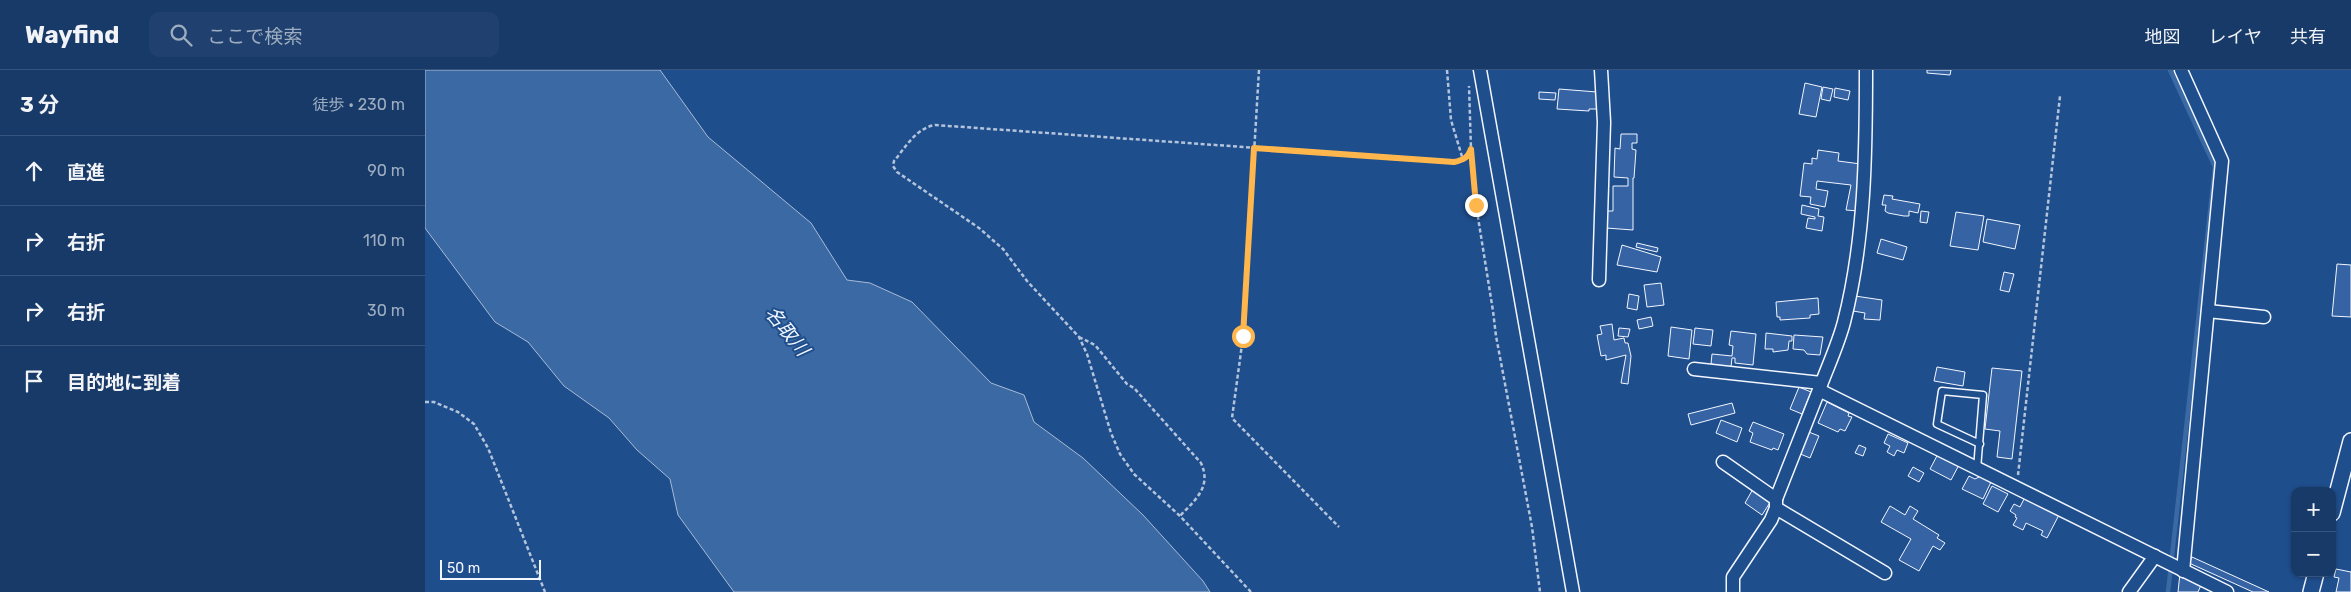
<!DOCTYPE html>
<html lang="ja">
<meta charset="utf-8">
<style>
:root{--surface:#173a69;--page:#20416f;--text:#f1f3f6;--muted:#9eadc0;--line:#36547d}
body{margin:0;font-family:Rubik,"Noto Sans JP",sans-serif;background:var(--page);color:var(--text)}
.controls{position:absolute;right:15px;bottom:15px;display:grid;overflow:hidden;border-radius:10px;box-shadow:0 1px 4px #0004}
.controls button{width:45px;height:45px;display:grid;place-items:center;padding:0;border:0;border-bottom:1px solid var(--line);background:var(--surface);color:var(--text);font:25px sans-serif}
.scale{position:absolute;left:15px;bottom:12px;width:101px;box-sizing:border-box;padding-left:5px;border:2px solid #f2f6ff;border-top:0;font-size:14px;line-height:18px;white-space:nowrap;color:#f2f6ff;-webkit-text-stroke:4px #1f4e8c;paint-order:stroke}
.stop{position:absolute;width:15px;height:15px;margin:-11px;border:4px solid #ffb74d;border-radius:50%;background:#fff}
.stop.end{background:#ffb74d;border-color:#fff;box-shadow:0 1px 5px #0008}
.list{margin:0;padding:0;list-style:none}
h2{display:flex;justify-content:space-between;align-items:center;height:65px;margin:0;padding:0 20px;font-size:21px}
h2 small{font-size:16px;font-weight:400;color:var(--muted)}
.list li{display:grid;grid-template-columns:32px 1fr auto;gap:15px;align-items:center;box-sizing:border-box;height:70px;padding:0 20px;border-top:1px solid var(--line)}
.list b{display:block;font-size:19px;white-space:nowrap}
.list em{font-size:16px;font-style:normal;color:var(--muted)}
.icon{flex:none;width:28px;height:28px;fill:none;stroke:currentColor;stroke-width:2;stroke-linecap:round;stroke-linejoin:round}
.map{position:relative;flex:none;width:1926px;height:522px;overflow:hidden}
header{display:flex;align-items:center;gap:30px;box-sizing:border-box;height:70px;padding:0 25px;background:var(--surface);border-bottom:1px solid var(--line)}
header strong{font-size:24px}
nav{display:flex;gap:28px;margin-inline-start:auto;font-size:18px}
.search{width:350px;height:45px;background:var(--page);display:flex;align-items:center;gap:12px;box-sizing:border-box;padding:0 18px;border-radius:10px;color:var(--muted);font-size:19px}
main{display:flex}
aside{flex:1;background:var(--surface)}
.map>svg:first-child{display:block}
.water{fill:#3b69a3;stroke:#a8bbd7}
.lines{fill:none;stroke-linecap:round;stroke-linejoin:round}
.stream{stroke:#3b69a3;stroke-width:4.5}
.building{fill:#3563a3;stroke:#f2f6ff}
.service-casing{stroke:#f2f6ff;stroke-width:9}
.minor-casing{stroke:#f2f6ff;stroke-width:15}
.tertiary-casing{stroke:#f2f6ff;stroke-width:18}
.path{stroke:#b3c4dc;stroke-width:2.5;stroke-dasharray:4 2.5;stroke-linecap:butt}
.service{stroke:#1f4e8c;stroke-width:6}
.minor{stroke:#1f4e8c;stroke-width:12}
.tertiary{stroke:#1f4e8c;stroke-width:15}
.route{stroke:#ffb74d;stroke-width:6}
.labels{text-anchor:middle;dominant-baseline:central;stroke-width:4;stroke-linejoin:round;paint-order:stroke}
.water-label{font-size:19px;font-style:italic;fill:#f2f6ff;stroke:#1f4e8c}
</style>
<header>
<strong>Wayfind</strong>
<div class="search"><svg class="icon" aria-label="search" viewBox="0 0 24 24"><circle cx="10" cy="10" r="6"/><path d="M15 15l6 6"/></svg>ここで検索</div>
<nav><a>地図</a><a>レイヤ</a><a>共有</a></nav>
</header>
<main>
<aside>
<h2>3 分<small>徒歩 · 230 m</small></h2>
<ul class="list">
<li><svg class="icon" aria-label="ahead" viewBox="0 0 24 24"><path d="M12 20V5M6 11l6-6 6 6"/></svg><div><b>直進</b></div><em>90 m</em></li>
<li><svg class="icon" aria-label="right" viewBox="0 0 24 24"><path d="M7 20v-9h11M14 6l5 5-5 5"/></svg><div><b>右折</b></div><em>110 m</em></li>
<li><svg class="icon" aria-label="right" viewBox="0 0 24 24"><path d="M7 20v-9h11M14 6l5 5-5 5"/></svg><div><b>右折</b></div><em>30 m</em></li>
<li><svg class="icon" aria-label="arrive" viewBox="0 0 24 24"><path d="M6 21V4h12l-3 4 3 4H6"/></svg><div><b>目的地に到着</b></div></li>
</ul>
</aside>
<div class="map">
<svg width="1926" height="522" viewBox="0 0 1926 522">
<rect width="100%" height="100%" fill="#1f4e8c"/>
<path class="water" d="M0,0H235L283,67L386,153L422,210L445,213L487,232L566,313L599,325L609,352L658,388L718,445L778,511L785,522H309L253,445L245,409L212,380L184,348L139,316L103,272L70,252L0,158Z"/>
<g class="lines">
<path class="stream" d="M1743,522L1790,97L1745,0"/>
</g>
<g class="building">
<path d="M1502,0H1526L1525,5L1502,3Z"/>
<path d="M1380,13L1397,17L1391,47L1374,44Z"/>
<path d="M1398,17L1408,19L1405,31L1396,29Z"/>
<path d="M1410,18L1425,21L1423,30L1409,27Z"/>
<path d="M1134,19L1172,22L1173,39H1164V41L1132,39Z"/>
<path d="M1114,22L1131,23L1130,30L1114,29Z"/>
<path d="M1196,64H1212V73H1207V79L1211,80L1209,108H1208V160L1181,158L1182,141H1188V116H1203V108L1189,107L1190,78L1195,79Z"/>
<path d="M1393,80L1414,83L1413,91L1436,94L1433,141L1421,140L1426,115L1392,111L1391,119L1403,121L1400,137L1385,134L1386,127L1375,126L1379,93L1387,94V88L1392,89Z"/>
<path d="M1459,125L1468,126L1467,129L1495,134L1493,143L1484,141V146H1479L1463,143L1460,141L1461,135H1457Z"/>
<path d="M1377,135L1394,139L1393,146L1399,147L1397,161L1381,158L1383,148L1390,149V147L1376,144Z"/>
<path d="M1496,141L1504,142L1502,153L1495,152Z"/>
<path d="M1531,142L1559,146L1553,180L1525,176Z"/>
<path d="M1562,149L1595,155L1590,179L1558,172Z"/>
<path d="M1456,169L1482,177L1478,190L1452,183Z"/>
<path d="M1212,173L1233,178L1232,182L1211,177Z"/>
<path d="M1197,175L1236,187L1232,202L1192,195Z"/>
<path d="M1912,194L1926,195V247L1907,246Z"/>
<path d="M1579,202L1589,204L1584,222L1575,220Z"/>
<path d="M1236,213L1239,235L1222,237L1219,215Z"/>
<path d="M1204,224L1214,226L1212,240L1202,238Z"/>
<path d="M1430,226L1457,230L1455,250L1439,249L1440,243L1428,241Z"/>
<path d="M1393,228L1394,244L1385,245V248L1355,250V247H1352L1351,232Z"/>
<path d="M1226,247L1228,256L1214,259L1212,250Z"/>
<path d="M1187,254L1189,270L1199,268L1200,273H1203L1206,286L1203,314L1196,313L1201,285L1181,290V285L1176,286L1172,265L1177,264L1175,256Z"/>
<path d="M1246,257L1267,260L1264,289L1243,286Z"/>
<path d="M1194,258L1205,259L1203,267L1193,266Z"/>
<path d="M1270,258L1288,260L1286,276L1268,274Z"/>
<path d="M1306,261L1331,264L1328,295L1310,293V288H1307L1306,297L1286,294L1287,284L1307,286L1308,276L1304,275Z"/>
<path d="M1341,263L1367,266V271H1364L1363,280L1348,282V279H1340Z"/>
<path d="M1369,265L1398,267L1395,285L1382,284L1379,280L1368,279Z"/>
<path d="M1512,297L1540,302L1538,316L1509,311Z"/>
<path d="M1567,298L1597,301L1587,389L1572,387L1575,361L1560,359Z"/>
<path d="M1374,317L1386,322L1377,344L1365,339Z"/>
<path d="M1402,332L1424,343L1423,346L1427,347L1420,361L1415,359L1413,362L1393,353Z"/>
<path d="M1307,333L1310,343L1266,355L1263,344Z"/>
<path d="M1296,350L1317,358L1312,372L1291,363Z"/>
<path d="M1328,352L1359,364L1353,380L1348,378L1347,380L1325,372L1328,363L1324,361Z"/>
<path d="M1381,361L1394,366L1385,388L1373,383Z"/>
<path d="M1463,364L1483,373L1479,383L1472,380L1469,386L1462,382L1465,376L1459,373Z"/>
<path d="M1434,375L1441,378L1438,386L1430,383Z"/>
<path d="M1514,382L1535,393L1526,410L1505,399Z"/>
<path d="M1488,397L1499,403L1494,412L1483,406Z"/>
<path d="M1544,406L1550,409L1556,406L1566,412L1558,429L1537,419Z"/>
<path d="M1567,416L1583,424L1573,442L1558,434Z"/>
<path d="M1328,419L1346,431L1337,445L1320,433Z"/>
<path d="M1601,425L1635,443L1622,468L1616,465L1618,461L1601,453L1598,460L1588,455L1592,448L1590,447L1591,445L1585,441L1589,434L1595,437Z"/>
<path d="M1465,436L1480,445L1485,436L1493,441L1488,449L1514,465L1512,468L1520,473L1515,480L1508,476L1494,501L1474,490L1486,469L1456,452Z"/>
<path d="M1767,487L1844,522H1828L1764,493Z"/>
<path d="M1911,499L1926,502V522H1911L1914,508L1909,507Z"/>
<path d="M1755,503L1777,513L1773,522H1753Z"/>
</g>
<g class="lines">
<g class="service-casing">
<path id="service" d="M1552,399L1558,325L1517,321L1512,354L1555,374"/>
</g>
<g class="minor-casing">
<g id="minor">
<path d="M1055,0L1148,522"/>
<path d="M1756,0L1797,91L1758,501"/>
<path d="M1174,210L1179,52L1176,0"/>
<path d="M1783,241L1839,247"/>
<path d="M1269,299L1396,313"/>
<path d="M1394,320C1402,298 1413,275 1419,252C1440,170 1441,84 1441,0"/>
<path d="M1298,392L1351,429L1394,320L1802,522"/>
<path d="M1351,429V438L1460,503"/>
<path d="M1308,522V507L1346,450L1351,438"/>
<path d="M1704,522L1730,486"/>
</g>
</g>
<g class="tertiary-casing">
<g id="tertiary">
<path d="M1907,443L1926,371"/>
<path d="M1886,522L1891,503"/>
</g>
</g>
<g class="path">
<path d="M834,0L818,267L807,348L914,457"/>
<path d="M1022,0L1026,50L1038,90"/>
<path d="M1047,81L1051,135L1068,241L1071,266L1107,457L1115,522"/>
<path d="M654,267L670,275L702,314L709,318L776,393C787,417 770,430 755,446"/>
<path d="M0,332H9L33,342L49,354L63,378L120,522"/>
<path d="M1593,405L1635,26"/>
<path d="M826,522L755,446L709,404L695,384L686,363L662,284L654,267L602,211L578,179L554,158L472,102L468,96L469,91C480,78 491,58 510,55L1029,92C1038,90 1043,88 1046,79L1044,16"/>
</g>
<use href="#service" class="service"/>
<use href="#minor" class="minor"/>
<use href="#tertiary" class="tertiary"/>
</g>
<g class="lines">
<path class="route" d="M818,266L829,78L1029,92C1038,90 1043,88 1046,79L1051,135"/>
</g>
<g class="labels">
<g class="water-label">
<text transform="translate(362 261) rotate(51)">名取川</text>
</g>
</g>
</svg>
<div class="controls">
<button>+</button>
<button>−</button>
</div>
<div class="scale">50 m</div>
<div class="stop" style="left:818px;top:266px"></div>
<div class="stop end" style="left:1051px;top:135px"></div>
</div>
</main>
